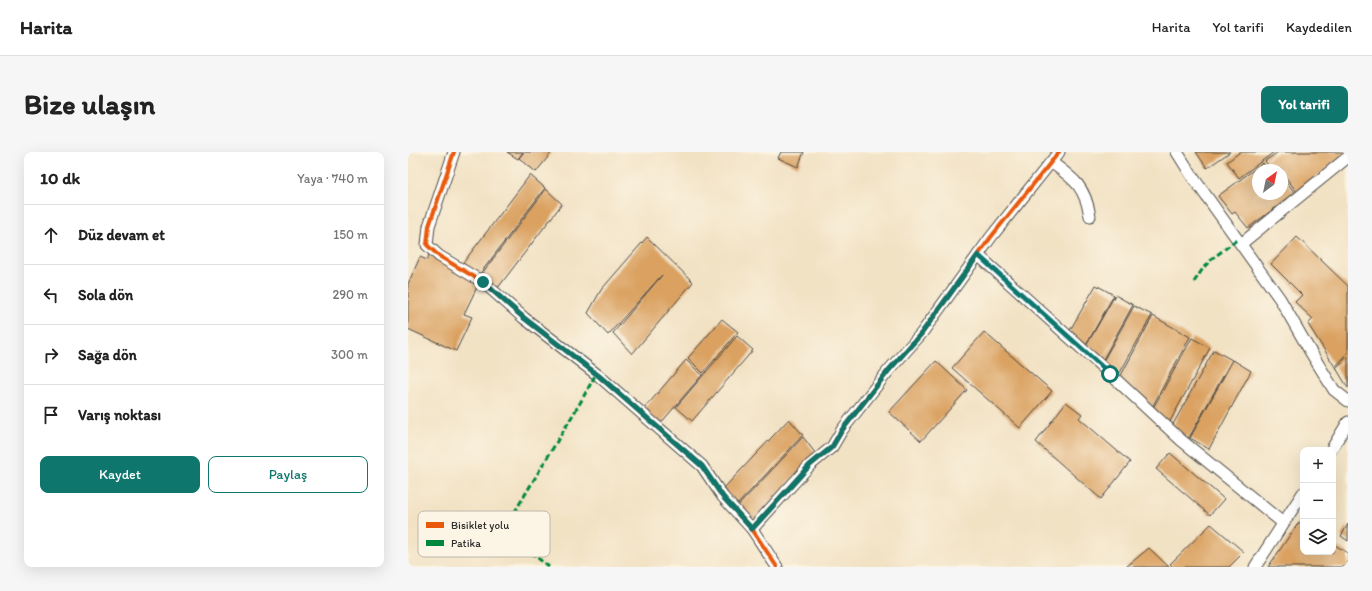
<!DOCTYPE html>
<html lang="tr">
<meta charset="utf-8">
<style>
:root{--surface:#fff;--page:#f6f6f6;--text:#222;--muted:#767676;--line:#e0e0e0;--accent:#0f766e}
body{margin:0;font-family:Itim,sans-serif;background:var(--page);color:var(--text)}
.controls{position:absolute;right:12px;bottom:12px;display:grid;overflow:hidden;border-radius:8px;box-shadow:0 4px 16px #0002}
.controls button{width:36px;height:36px;display:grid;place-items:center;padding:0;border:0;border-bottom:1px solid var(--line);background:var(--surface);color:var(--text);font:20px sans-serif}
.compass{position:absolute;left:844px;top:12px;width:36px;height:36px;border-radius:50%;background:var(--surface);box-shadow:0 4px 16px #0002;rotate:33deg}
.stop{position:absolute;width:12px;height:12px;margin:-9px;border:3px solid #0f766e;border-radius:50%;background:#fff}
.stop.end{background:#0f766e;border-color:#fff;box-shadow:0 1px 4px #0008}
.list{margin:0;padding:0;list-style:none}
h2{display:flex;justify-content:space-between;align-items:center;height:52px;margin:0;padding:0 16px;font-size:17px}
h2 small{font-size:13px;font-weight:400;color:var(--muted)}
.list li{display:grid;grid-template-columns:26px 1fr auto;gap:12px;align-items:center;box-sizing:border-box;height:60px;padding:0 16px;border-top:1px solid var(--line)}
.list b{display:block;font-size:15px;white-space:nowrap}
.list em{font-size:13px;font-style:normal;color:var(--muted)}
.actions{display:flex;gap:8px;padding:12px 16px}
.actions a{flex:1;padding:9px 0;border:1px solid var(--accent);border-radius:8px;text-align:center;font-size:14px;color:var(--accent)}
.actions .main{background:var(--accent);color:#fff}
.icon{flex:none;width:22px;height:22px;fill:none;stroke:currentColor;stroke-width:2;stroke-linecap:round;stroke-linejoin:round}
.map{position:relative;flex:none;width:940px;height:415px;overflow:hidden;border-radius:8px}
header{display:flex;align-items:center;gap:24px;box-sizing:border-box;height:56px;padding:0 20px;background:var(--surface);border-bottom:1px solid var(--line)}
header strong{font-size:19px}
nav{display:flex;gap:22px;margin-inline-start:auto;font-size:14px}
.intro{display:flex;align-items:center;justify-content:space-between;box-sizing:border-box;height:96px;padding:0 24px}
h1{margin:0;font-size:28px}
.button{padding:10px 18px;border-radius:8px;background:var(--accent);color:#fff;font-size:14px;font-weight:700}
main{display:flex;gap:24px;padding:0 24px}
aside{flex:1;background:var(--surface);border-radius:8px;box-shadow:0 4px 16px #0002}
.map>svg:first-child{display:block}
.building{fill:#daa160}
.lines{fill:none;stroke-linecap:round;stroke-linejoin:round}
.minor-casing{stroke:#494642;stroke-width:13}
.minor{stroke:#fff;stroke-width:11}
.quiet{stroke:#00873e;stroke-width:3;stroke-dasharray:6 3;stroke-linecap:butt}
.cycleway-casing{stroke:#fcf5e5;stroke-width:6}
.cycleway{stroke:#e8590c;stroke-width:4}
.route{stroke:#0f766e;stroke-width:5}
.key{fill:#fcf5e5;stroke:#bdb8ad;stroke-width:1}
.key-label{font-size:11px;fill:#2b2b2b}
</style>
<header>
<strong>Harita</strong>
<nav><a>Harita</a><a>Yol tarifi</a><a>Kaydedilen</a></nav>
</header>
<div class="intro"><h1>Bize ulaşın</h1><a class="button">Yol tarifi</a></div>
<main>
<aside>
<h2>10 dk<small>Yaya · 740 m</small></h2>
<ul class="list">
<li><svg class="icon" aria-label="ahead" viewBox="0 0 24 24"><path d="M12 20V5M6 11l6-6 6 6"/></svg><div><b>Düz devam et</b></div><em>150 m</em></li>
<li><svg class="icon" aria-label="left" viewBox="0 0 24 24"><path d="M17 20v-9H6M10 6l-5 5 5 5"/></svg><div><b>Sola dön</b></div><em>290 m</em></li>
<li><svg class="icon" aria-label="right" viewBox="0 0 24 24"><path d="M7 20v-9h11M14 6l5 5-5 5"/></svg><div><b>Sağa dön</b></div><em>300 m</em></li>
<li><svg class="icon" aria-label="arrive" viewBox="0 0 24 24"><path d="M6 21V4h12l-3 4 3 4H6"/></svg><div><b>Varış noktası</b></div></li>
</ul>
<div class="actions"><a class="main">Kaydet</a><a>Paylaş</a></div>
</aside>
<div class="map">
<svg width="940" height="415" viewBox="0 0 940 415">
<rect width="100%" height="100%" fill="#fcf5e5"/>
<filter id="ink" filterUnits="userSpaceOnUse"><feTurbulence type="fractalNoise" baseFrequency=".025" numOctaves="2"/><feDisplacementMap in="SourceGraphic" scale="8" xChannelSelector="R" yChannelSelector="G"/><feConvolveMatrix kernelMatrix="1 2 1 2 8 2 1 2 1" color-interpolation-filters="sRGB"/></filter>
<filter id="wash" filterUnits="userSpaceOnUse"><feTurbulence type="fractalNoise" baseFrequency=".012" numOctaves="4" result="noise"/><feDisplacementMap in="SourceGraphic" scale="16" xChannelSelector="R" yChannelSelector="G"/><feGaussianBlur stdDeviation="0.9" result="paint"/><feColorMatrix in="noise" values="0 0 0 0 0 0 0 0 0 0 0 0 0 0 0 0 0 1.4 0 .05"/><feComposite in="paint" operator="in"/></filter>
<g filter="url(#wash)">
<rect width="100%" height="100%" fill="#f2e2c4"/>
<g id="blocks">
<g class="building">
<path d="M99,0H115L110,7Z"/>
<path d="M116,0H144L128,20L111,6Z"/>
<path d="M373,0H396L390,15L370,6Z"/>
<path d="M788,0H822L799,16Z"/>
<path d="M832,0H866L831,26L819,10Z"/>
<path d="M870,0H940L889,40L876,23L874,24L887,41L840,76L827,60L824,62L810,44L855,11L861,18H850V42H874V18H864L857,9Z"/>
<path d="M122,23L137,36L71,123L55,111Z"/>
<path d="M138,37L154,52L89,137L72,124Z"/>
<path d="M239,85L285,130L224,202L205,181L254,123L200,183L180,161L193,138Z"/>
<path d="M889,85L940,134V201L927,215L900,172L905,167L887,150L894,143L863,112Z"/>
<path d="M21,103L35,110L34,112L53,121L70,133L56,162L64,165L48,199L0,177V132L12,105L19,108Z"/>
<path d="M688,133L706,143L677,195L661,180Z"/>
<path d="M707,143L725,153L693,211L677,196Z"/>
<path d="M726,154L744,163L709,226L694,211Z"/>
<path d="M745,164L782,185L743,257L711,227Z"/>
<path d="M314,167L330,180L295,221L280,206Z"/>
<path d="M576,180L644,239L612,276L544,216Z"/>
<path d="M329,184L345,198L284,269L268,255Z"/>
<path d="M784,186L802,196L760,273L744,258Z"/>
<path d="M806,198L824,208L781,286L763,276Z"/>
<path d="M940,204V236L928,216Z"/>
<path d="M278,208L294,223L252,272L236,257Z"/>
<path d="M825,208L843,219L801,297L782,286Z"/>
<path d="M528,209L559,238L513,289L481,260Z"/>
<path d="M658,250L674,262L671,266L722,310L693,347L628,290Z"/>
<path d="M381,267L395,283L329,353L315,337Z"/>
<path d="M395,285L408,302L344,370L330,354Z"/>
<path d="M762,301L816,347L802,363L748,317Z"/>
<path d="M891,370L895,373V400H925V392L940,401V415H860Z"/>
<path d="M803,372L836,400L821,415H765L762,412Z"/>
<path d="M940,372V389L933,384Z"/>
<path d="M741,396L761,415H718Z"/>
</g>
</g>
</g>
<g filter="url(#ink)">
<use href="#blocks" fill-opacity="0" stroke="#494642" stroke-width="1"/>
<g class="lines">
<g class="minor-casing">
<g id="minor">
<path d="M46,0L21,74L19,93L31,104L75,130L116,166L191,224L294,314L315,345L344,377L369,415"/>
<path d="M769,0L784,24L872,147L902,199L926,238L940,249"/>
<path d="M643,10C666,27 677,34 682,64"/>
<path d="M833,92L940,5"/>
<path d="M570,103L702,222L773,288L875,371"/>
<path d="M923,298L940,270"/>
<path d="M344,377L402,313L424,295L434,278L481,218L513,182L583,85L651,0"/>
<path d="M847,415L895,341"/>
</g>
</g>
<use href="#minor" class="minor"/>
<g class="quiet">
<path d="M786,130L796,115L805,106L830,87"/>
<path d="M141,415C131,407 105,387 102,376C101,373 102,369 103,366L172,251L188,222"/>
</g>
<g class="cycleway-casing">
<g id="cycleway">
<path d="M46,0L21,74L19,93L31,104L75,130L116,166L191,224L294,314L315,345L344,377L369,415"/>
<path d="M344,377L402,313L424,295L434,278L481,218L513,182L583,85L651,0"/>
</g>
</g>
<use href="#cycleway" class="cycleway"/>
</g>
</g>
<g class="lines" filter="url(#ink)">
<path class="route" d="M75,130L116,166L191,224L294,314L315,345L344,377L402,313L424,295L434,278L481,218L513,182L570,103L702,222"/>
</g>
<rect x="10" y="359" width="132" height="46" rx="6" class="key"/>
<rect x="18" y="370" width="18" height="6" fill="#e8590c"/>
<rect x="18" y="388" width="18" height="6" fill="#00873e"/>
<g class="key-label">
<text x="43" y="377">Bisiklet yolu</text>
<text x="43" y="395">Patika</text>
</g>
</svg>
<div class="controls">
<button>+</button>
<button>−</button>
<button><svg class="icon" aria-label="layers" viewBox="0 0 24 24"><path d="M12 4l9 5-9 5-9-5zM3 14l9 5 9-5"/></svg></button>
</div>
<svg class="compass" viewBox="-18 -18 36 36"><path d="M0-13l5 13h-10z" fill="#e53935"/><path d="M0 13l5-13h-10z" fill="#767676"/></svg>
<div class="stop" style="left:702px;top:222px"></div>
<div class="stop end" style="left:75px;top:130px"></div>
</div>
</main>
